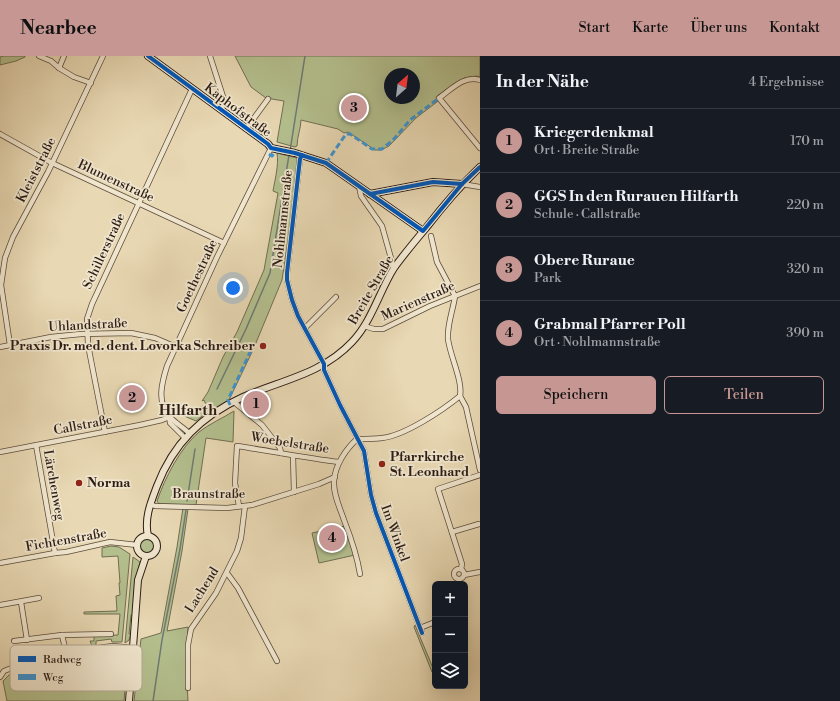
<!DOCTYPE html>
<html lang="de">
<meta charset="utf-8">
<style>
:root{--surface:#171b24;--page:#242831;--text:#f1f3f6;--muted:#9ea1a6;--line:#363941;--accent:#c59692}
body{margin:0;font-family:"Libre Bodoni",serif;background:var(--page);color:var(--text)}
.controls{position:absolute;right:12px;bottom:12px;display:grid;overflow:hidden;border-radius:6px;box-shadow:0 4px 16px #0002}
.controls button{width:36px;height:36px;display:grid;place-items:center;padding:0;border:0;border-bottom:1px solid var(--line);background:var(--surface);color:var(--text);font:20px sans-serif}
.compass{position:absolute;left:384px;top:12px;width:36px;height:36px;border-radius:50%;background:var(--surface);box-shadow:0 4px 16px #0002;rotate:28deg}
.you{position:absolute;left:233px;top:232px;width:14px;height:14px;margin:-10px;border:3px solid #fff;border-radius:50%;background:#1a73e8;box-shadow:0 0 0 6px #1a73e833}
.badge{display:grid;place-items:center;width:26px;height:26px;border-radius:50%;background:var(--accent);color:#111;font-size:13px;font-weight:700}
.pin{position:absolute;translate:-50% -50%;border:2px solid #fff;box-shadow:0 1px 4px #0006}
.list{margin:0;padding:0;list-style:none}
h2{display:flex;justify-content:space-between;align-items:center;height:52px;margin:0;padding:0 16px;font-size:17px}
h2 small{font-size:13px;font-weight:400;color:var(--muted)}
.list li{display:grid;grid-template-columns:26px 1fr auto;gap:12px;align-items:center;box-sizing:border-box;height:64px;padding:0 16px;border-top:1px solid var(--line)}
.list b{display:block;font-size:15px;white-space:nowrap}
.list p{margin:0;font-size:13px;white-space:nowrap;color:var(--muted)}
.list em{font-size:13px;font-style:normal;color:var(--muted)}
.actions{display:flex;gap:8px;padding:12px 16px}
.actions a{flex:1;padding:9px 0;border:1px solid var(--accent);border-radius:6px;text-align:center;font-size:14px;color:var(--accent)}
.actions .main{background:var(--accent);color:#111}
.icon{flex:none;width:22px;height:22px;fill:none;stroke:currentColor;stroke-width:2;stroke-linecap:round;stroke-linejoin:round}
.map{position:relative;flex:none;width:480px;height:645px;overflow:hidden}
header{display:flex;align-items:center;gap:24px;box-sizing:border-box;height:56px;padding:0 20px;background:var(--accent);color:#111}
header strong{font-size:19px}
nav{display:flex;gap:22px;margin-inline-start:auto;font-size:14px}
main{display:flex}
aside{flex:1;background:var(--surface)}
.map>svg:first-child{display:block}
.green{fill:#b4bf8e;stroke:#706e52;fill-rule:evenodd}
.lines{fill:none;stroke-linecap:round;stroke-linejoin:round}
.stream{stroke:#6e7a76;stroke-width:1.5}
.minor-casing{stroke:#5b4b3c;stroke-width:6}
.secondary-casing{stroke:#2c1c15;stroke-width:8}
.minor{stroke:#f0e6ce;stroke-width:4.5}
.secondary{stroke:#f0e6ce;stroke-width:6}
.quiet{stroke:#3c94d3;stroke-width:3;stroke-dasharray:6 3;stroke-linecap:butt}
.cycleway-casing{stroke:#f0e6ce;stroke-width:6}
.cycleway{stroke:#0057b8;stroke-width:4}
.poi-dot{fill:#8f2418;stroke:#f0e6ce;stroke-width:1.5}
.labels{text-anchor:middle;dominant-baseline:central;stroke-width:3.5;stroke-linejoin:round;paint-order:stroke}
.street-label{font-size:13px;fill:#2c1c15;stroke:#f0e6ce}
.poi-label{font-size:13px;font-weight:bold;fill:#2c1c15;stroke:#f0e6ce;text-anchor:start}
.quarter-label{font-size:15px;font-weight:bold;fill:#2c1c15;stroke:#f0e6ce}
.key{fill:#f0e6ce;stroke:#b5a996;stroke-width:1}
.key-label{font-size:11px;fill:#2c1c15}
</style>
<header>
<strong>Nearbee</strong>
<nav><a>Start</a><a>Karte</a><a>Über uns</a><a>Kontakt</a></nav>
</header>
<main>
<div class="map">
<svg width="480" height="645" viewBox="0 0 480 645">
<rect width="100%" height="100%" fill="#e8d8b3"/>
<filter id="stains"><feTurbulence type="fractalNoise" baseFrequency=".005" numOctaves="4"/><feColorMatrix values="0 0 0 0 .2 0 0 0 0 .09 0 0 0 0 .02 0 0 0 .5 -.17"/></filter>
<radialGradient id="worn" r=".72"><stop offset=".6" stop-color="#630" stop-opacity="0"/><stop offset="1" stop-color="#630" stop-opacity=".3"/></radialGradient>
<g class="green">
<path d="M4,0H25V1L16,5L0,9V1Z"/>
<path d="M235,0H480V21L476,20L464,22L446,39L416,62L389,90L381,94H375L348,76L344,77L338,73L301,64C301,72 297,81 297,90L295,91L277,86L284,45L266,42L251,31ZM390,18H414V42H390Z"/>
<path d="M277,97L297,102L294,143L282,224L253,294L228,346L206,357L196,365L182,359L180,352L195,353L206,349L204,344L202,345L208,336L223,301L237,276L264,214L278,137L273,135C275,123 279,109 277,97Z"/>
<path d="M234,355L233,386L206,382L196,449L159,448L157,445C165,422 180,392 199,376C209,368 223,362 234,355Z"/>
<path d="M183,452L188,453L182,495L167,575L188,571L186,610L188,645H134L141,583L161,577L177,491Z"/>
<path d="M345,470L355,499L319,507L312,477Z"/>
<circle cx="147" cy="490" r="7"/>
<path d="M111,490L119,491L130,498L122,586H112L111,583L96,585V589L92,590L90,585H94V581L96,580L118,579L120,558H84V556L117,555L116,540L120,539L119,527H120L118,500L102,501V492Z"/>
<path d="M133,501L140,506L136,523L133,559H131L129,578H131L129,584L125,587Z"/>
<path d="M415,569L433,612L432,616L414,571Z"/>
<path d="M92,601L93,604L110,601L127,607L124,645H7L3,625L9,619L74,607V605Z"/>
</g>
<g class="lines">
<g class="stream">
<path d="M290,95L305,0"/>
<path d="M217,333L246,273L270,217L289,99"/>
<path d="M187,445L195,393"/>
<path d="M153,645L162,584L180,493L186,454"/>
</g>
<g class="minor-casing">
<g id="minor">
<path d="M39,0L51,5L59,12L74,21L91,27"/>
<path d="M210,0L225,47L221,53"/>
<path d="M59,12L64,0"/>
<path d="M480,24C464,19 452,33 439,42L480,92"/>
<path d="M246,73L268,43"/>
<path d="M0,78L52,107L224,187"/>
<path d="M302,99L300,103L287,217V224L292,244L298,260L324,308V314L340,349L364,395L371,439L376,457L422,577"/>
<path d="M462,128L480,131"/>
<path d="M359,130L361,140L382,170L394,213"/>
<path d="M364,270L374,273H383L430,250L480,230"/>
<path d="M305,272L336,241"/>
<path d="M10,289L1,229L5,202L13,181L48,116L103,0"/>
<path d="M0,291L51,281L81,278L131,277L155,282L176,291"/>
<path d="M460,340L466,351L480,414"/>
<path d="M234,346L262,369L280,392L281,397"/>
<path d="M169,361L170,367L185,382"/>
<path d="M105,376L88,289L87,263L92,248L192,33"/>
<path d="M189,377C183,371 175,367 170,361C156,347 162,326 167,310L217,201L271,92"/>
<path d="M357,383C365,383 374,383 382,382C404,380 443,354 460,340C463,325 450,300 448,283C447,268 453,255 455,240L437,206L431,180"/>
<path d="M357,383C346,393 335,409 334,425C333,438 340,452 344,464C351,482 357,499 360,518"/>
<path d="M36,389L55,497"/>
<path d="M0,396L140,369L162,364L169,361"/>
<path d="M293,400L294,436"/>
<path d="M150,448L155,450L227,452L252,449L319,428L335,421"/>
<path d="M239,450L235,427L237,390C271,395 305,402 339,406"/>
<path d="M452,476L479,468"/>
<path d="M0,507L55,497L66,496L110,486L137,489"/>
<path d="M461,513L462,508L438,433L480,419"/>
<circle cx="459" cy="518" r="5"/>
<path d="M227,517L238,532L277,605"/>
<path d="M464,519L480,516"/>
<path d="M21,546L27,584"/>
<path d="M0,549L39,542"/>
<path d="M420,572L435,566"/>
<path d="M62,579L111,578"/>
<path d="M14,585L62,579L67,601"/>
<path d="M0,621L4,615L9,613L67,601L90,593L113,590L133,592"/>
<path d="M188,632V589L191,573L216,537L237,495L241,482L245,450"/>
</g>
</g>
<g class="secondary-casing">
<g id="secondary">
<path d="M148,0L268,88L271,92L295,97L326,107L423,175"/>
<path d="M370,138L433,126L462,128"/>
<path d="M148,480C144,462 151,446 157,430C173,388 201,360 243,341C282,324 322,318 352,286C372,265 379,236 394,212C404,198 415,185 426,172C443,150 460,130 480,111"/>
<circle cx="147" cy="490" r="10"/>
<path d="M129,645L138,524L146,500"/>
</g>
</g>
<use href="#minor" class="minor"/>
<use href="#secondary" class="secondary"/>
<g class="quiet">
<path d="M269,98L272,100L276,95L280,96"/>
<path d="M326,107L346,78H350L372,93H382L394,83L410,64L439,42"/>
<path d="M230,349L228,344L251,294"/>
</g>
<g class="cycleway-casing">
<g id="cycleway">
<path d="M148,0L268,88L271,92L295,97L326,107L423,175L462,128L480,111"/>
<path d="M302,99L300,103L287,217V224L292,244L298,260L324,308V314L340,349L364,395L371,439L376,457L422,577"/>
<path d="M370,138L433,126L462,128"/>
</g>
</g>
<use href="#cycleway" class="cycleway"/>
</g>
<g class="poi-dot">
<circle cx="263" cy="290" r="4"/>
<circle cx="382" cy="408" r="4"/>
<circle cx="79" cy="427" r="4"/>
</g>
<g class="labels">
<g class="street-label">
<text transform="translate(238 54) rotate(37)">Kaphofstraße</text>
<text transform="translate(36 114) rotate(-63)">Kleiststraße</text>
<text transform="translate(116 125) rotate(25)">Blumenstraße</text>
<text transform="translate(283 163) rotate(-84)">Nohlmannstraße</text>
<text transform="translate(104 195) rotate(-65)">Schillerstraße</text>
<text transform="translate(197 220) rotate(-65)">Goethestraße</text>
<text transform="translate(371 234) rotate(-60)">Breite Straße</text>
<text transform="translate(418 245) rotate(-24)">Marienstraße</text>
<text transform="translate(88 269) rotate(-3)">Uhlandstraße</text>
<text transform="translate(83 369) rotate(-11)">Callstraße</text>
<text transform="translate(290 387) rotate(9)">Woebelstraße</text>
<text transform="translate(54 429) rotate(80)">Lärchenweg</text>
<text x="209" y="438">Braunstraße</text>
<text transform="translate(395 477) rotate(70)">Im Winkel</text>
<text transform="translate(66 484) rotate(-10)">Fichtenstraße</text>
<text transform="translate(202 534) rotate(-58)">Lachend</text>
</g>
<g class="poi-label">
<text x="255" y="290" text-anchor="end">Praxis Dr. med. dent. Lovorka Schreiber</text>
<text x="390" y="401">Pfarrkirche<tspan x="390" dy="15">St. Leonhard</tspan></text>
<text x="87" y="427">Norma</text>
</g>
<g class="quarter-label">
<text x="188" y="354">Hilfarth</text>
</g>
</g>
<rect x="10" y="589" width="132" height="46" rx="6" class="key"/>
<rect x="18" y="600" width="18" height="6" fill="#0057b8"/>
<rect x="18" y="618" width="18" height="6" fill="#3c94d3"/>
<g class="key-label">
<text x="43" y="607">Radweg</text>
<text x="43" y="625">Weg</text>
</g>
<rect width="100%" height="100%" filter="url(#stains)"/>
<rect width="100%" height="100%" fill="url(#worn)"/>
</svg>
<div class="controls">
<button>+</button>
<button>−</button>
<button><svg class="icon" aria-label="layers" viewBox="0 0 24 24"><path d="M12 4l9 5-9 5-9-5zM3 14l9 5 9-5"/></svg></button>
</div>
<svg class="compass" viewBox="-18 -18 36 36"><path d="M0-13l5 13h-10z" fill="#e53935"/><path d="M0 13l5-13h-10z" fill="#9ea1a6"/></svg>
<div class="you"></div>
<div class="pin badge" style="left:256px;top:348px">1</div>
<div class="pin badge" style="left:132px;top:342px">2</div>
<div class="pin badge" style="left:354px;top:52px">3</div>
<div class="pin badge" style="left:332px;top:482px">4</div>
</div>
<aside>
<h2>In der Nähe<small>4 Ergebnisse</small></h2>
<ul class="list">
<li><span class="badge">1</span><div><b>Kriegerdenkmal</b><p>Ort · Breite Straße</p></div><em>170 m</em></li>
<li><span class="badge">2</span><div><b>GGS In den Rurauen Hilfarth</b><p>Schule · Callstraße</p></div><em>220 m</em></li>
<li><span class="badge">3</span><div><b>Obere Ruraue</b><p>Park</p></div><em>320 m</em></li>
<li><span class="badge">4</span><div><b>Grabmal Pfarrer Poll</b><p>Ort · Nohlmannstraße</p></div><em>390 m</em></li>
</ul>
<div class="actions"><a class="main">Speichern</a><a>Teilen</a></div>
</aside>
</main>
